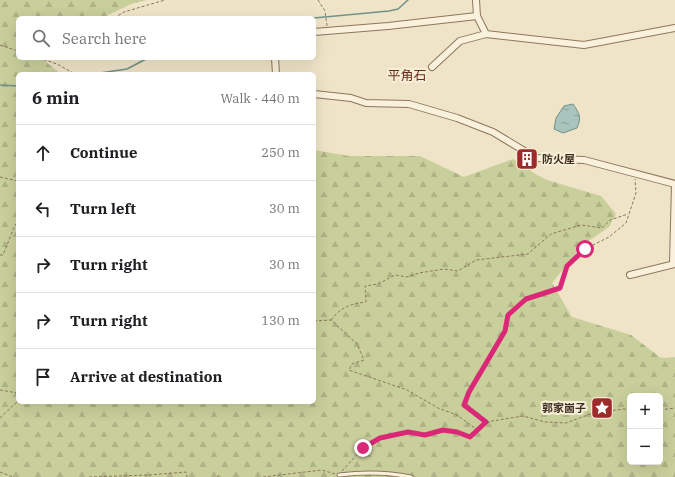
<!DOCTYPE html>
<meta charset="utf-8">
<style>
:root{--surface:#fff;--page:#f6f6f6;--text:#202124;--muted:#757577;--line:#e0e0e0}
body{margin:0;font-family:"IBM Plex Serif","Noto Sans SC",serif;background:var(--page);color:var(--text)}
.controls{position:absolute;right:12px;bottom:12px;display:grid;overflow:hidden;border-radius:6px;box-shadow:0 4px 16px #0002}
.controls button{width:36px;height:36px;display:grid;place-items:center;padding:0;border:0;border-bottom:1px solid var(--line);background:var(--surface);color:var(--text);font:20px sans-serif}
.stop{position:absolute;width:12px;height:12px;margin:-9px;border:3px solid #db2777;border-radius:50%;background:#fff}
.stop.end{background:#db2777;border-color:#fff;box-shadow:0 1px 4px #0008}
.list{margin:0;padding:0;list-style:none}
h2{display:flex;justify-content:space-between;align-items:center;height:52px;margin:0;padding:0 16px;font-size:17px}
h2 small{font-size:13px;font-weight:400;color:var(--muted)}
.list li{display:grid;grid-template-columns:26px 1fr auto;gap:12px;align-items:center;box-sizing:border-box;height:56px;padding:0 16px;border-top:1px solid var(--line)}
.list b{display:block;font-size:15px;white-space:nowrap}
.list em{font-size:13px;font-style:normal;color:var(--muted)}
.icon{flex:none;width:22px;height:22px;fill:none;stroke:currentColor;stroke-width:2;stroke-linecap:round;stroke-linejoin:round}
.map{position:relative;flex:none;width:675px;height:477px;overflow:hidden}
.search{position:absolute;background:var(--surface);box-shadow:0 4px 16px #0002;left:16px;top:16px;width:300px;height:44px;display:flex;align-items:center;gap:10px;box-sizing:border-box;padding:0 14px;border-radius:6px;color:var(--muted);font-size:15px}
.panel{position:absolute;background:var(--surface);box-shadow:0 4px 16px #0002;left:16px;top:72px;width:300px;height:332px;border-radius:6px}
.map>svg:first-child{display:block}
.forest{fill:url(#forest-firs);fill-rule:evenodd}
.water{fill:url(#water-ripples);stroke:#6f938a}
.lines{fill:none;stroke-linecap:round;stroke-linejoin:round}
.stream{stroke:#6f938a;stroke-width:1.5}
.lane-casing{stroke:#8d765c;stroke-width:5}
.street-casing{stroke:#8d765c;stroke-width:8}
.path{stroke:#8d765c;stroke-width:1;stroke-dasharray:3 2;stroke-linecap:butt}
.lane{stroke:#faf1dc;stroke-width:3}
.street{stroke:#faf1dc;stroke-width:6}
.route{stroke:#db2777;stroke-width:5}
.labels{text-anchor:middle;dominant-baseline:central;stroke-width:4;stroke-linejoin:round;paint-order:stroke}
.poi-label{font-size:11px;font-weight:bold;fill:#3d2e20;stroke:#f7eed8;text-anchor:start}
.quarter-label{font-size:13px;fill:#6b2e1e;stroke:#f7eed8}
</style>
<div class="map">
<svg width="675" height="477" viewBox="0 0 675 477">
<defs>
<pattern id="forest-firs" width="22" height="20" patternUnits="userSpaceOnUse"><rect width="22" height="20" fill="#c9cf9b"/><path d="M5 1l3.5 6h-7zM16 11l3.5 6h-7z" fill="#aeb285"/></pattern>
<pattern id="water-ripples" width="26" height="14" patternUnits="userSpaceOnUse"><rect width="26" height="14" fill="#a9c4bc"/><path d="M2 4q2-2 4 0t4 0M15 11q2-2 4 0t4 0" fill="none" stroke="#8ba098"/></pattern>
</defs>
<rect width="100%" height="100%" fill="#f0e4c8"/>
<path class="forest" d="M0,0H147L131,4L102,18H18V58H41L61,74H18V402H314V150L349,156H420L464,177L513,159L537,175L547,180L601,196L616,214L609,227L584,244L552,283L572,317L631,335L661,358L675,357V477H0ZM630,396H660V462H630Z"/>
<path class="water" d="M573,104C579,113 582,117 577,128L563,133L554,129L556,118L564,106Z"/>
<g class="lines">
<g class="stream">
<path d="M314,18L389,11L398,9L408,0"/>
<path d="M93,74L127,69L148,58"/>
<path d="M0,85L18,86"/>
</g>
<g class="lane-casing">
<path id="lane" d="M339,475C364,472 386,472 411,477"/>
</g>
<g class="street-casing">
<g id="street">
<path d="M476,0L477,16"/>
<path d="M314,32L388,26L477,16L486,34"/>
<path d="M275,58L276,74"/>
<path d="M432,67L460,41L486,34L584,45L675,28"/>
<path d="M314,94L351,98L366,103L409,104L457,118L493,132L536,158L584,160L675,184"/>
<path d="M673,264L675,184"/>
<path d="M630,275L675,264"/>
</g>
</g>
<g class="path">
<path d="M318,0L325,11L327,26"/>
<path d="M114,18L124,12L165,0"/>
<path d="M0,45L18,51"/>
<path d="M39,58L57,64L75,74"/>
<path d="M0,177L18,181"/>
<path d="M0,255H3L15,225L18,222"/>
<path d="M331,320C341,307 350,304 366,302L365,286L378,284L395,275L407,277L419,273L444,269L458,271L476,260L528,254L551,234L581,225L602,228L610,220L628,214"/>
<path d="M314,321L331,320L357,344L364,360L352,364L349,370L407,390L438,408L457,415L476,429"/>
<path d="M0,390L18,393"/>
<path d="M660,410L675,408"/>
<path d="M0,418L18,401"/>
<path d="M486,422L523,416L545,422L566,423L593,413L624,409L630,410"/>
<path d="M342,471L363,448L380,438L408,432L425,435L443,431L457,432L470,437L486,422L464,405L469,392L505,331L508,315L526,299L560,288L567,266L585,249L609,237L626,223L636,193L635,179"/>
<path d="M0,472L13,477"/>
<path d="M89,477L149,475L186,472L187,477"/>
<path d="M217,477L220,475V477"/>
<path d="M263,477L322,470L335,474"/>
</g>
<use href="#lane" class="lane"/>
<use href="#street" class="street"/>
</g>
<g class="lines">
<path class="route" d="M363,448L380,438L408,432L425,435L443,430L457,432L470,437L486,422L464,405L469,392L505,331L508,315L526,299L560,288L567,266L585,249"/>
</g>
<defs>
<g id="building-square" transform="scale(1.15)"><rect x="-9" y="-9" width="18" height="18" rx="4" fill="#9e2a2b" stroke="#f7eed8"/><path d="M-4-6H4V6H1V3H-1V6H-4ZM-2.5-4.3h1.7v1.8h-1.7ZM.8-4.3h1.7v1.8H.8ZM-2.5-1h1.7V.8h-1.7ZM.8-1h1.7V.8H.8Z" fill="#fff"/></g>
<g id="sight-square" transform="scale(1.15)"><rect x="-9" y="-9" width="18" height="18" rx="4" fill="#9e2a2b" stroke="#f7eed8"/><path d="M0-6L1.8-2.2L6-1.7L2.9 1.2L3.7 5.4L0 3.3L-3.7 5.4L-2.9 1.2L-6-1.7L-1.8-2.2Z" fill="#fff"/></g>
</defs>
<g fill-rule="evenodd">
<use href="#building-square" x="527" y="159"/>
<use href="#sight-square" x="602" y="408"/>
</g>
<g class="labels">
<g class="poi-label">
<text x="542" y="159">防火屋</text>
<text x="586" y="408" text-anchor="end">郭家崮子</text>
</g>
<g class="quarter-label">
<text x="407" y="75">平角石</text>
</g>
</g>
</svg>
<div class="controls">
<button>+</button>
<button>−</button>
</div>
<div class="stop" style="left:585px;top:249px"></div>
<div class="stop end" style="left:363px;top:448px"></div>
<div class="search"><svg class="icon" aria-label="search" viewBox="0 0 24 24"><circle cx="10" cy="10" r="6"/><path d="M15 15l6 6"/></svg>Search here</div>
<section class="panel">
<h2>6 min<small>Walk · 440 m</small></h2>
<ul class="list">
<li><svg class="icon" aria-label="ahead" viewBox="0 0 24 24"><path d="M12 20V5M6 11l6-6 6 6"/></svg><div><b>Continue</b></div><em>250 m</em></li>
<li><svg class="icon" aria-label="left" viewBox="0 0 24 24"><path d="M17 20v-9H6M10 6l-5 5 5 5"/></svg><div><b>Turn left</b></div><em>30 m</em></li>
<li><svg class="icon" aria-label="right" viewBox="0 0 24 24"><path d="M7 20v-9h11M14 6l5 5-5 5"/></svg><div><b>Turn right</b></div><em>30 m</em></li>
<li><svg class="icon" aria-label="right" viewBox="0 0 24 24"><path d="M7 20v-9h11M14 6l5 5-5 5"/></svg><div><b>Turn right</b></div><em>130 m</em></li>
<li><svg class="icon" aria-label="arrive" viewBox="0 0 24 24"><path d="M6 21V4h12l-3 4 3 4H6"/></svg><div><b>Arrive at destination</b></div></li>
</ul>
</section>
</div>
